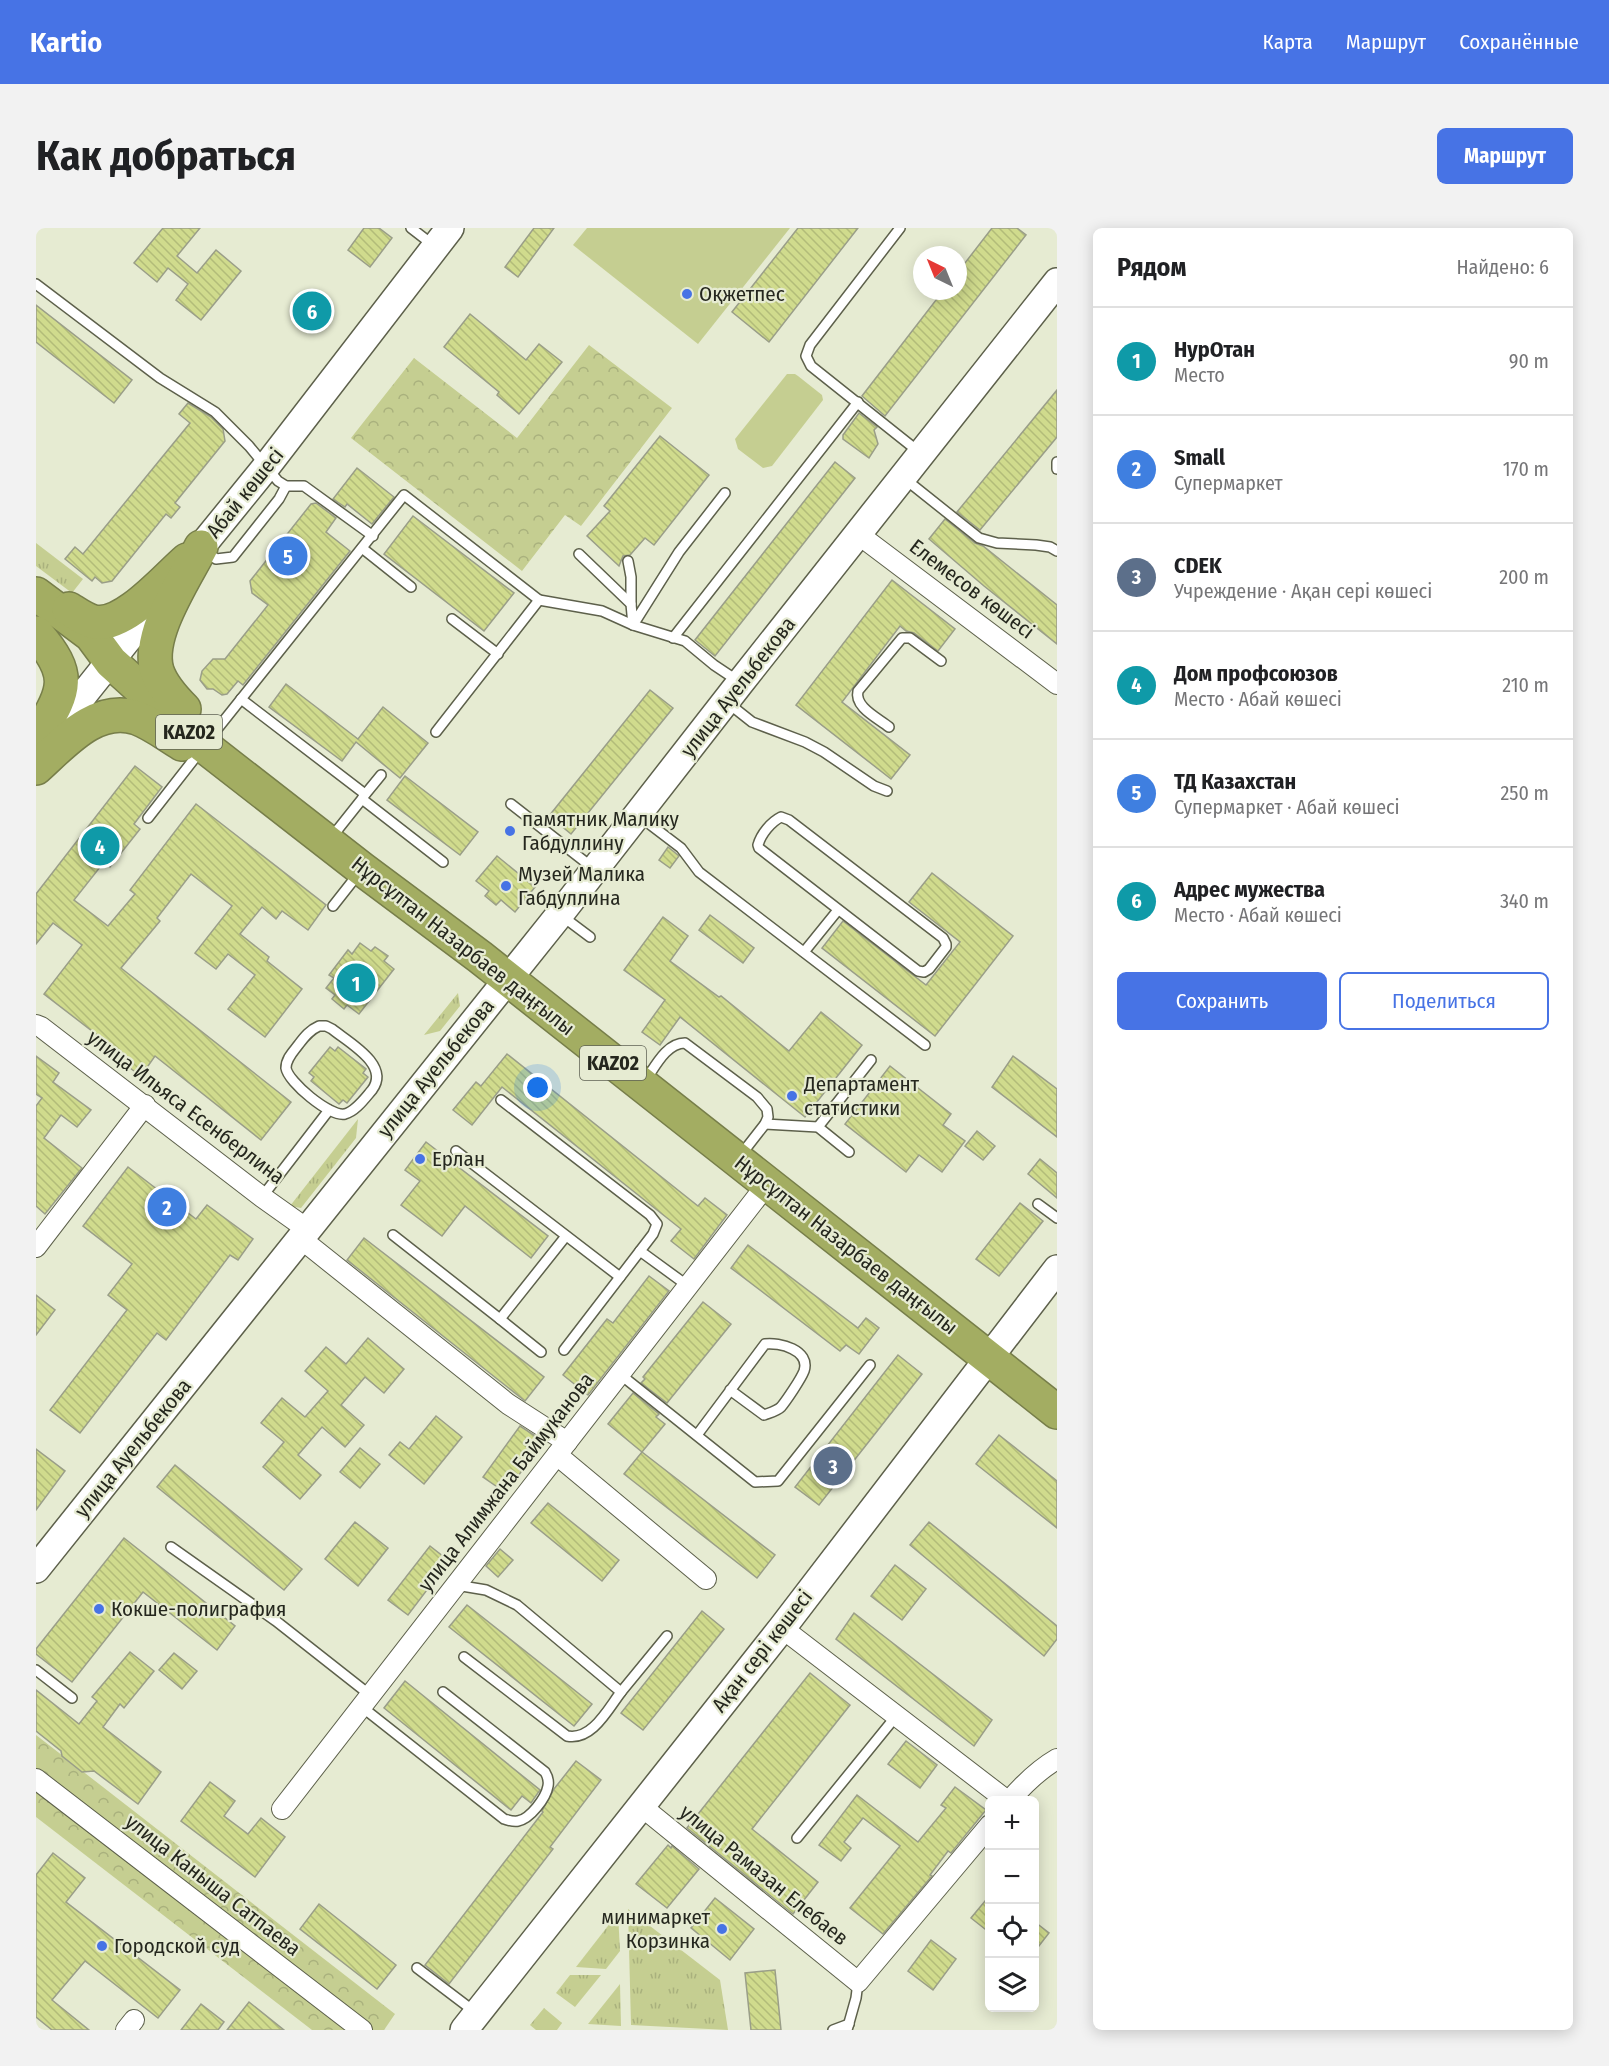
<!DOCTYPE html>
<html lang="ru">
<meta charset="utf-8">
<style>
:root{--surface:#fff;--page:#f2f2f2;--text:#202124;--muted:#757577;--line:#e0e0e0;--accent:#4773e5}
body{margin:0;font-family:"Fira Sans Condensed",sans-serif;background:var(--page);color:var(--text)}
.controls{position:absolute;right:18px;bottom:18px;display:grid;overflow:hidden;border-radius:9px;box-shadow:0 3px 15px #0003}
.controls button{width:54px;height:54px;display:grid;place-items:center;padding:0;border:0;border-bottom:2px solid var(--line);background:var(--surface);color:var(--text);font:30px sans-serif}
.compass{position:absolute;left:877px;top:18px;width:54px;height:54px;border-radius:50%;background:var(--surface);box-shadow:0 3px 15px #0003;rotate:317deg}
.you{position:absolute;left:502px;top:860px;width:21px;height:21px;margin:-15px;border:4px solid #fff;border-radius:50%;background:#1a73e8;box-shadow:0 0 0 9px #1a73e833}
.badge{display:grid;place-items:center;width:39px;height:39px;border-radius:50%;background:var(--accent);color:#fff;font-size:20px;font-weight:700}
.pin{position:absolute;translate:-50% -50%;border:3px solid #fff;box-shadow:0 2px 6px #0006}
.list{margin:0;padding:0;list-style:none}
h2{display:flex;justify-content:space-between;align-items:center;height:78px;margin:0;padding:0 24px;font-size:26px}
h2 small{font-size:20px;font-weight:400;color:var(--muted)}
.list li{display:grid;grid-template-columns:39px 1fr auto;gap:18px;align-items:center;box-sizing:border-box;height:108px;padding:0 24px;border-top:2px solid var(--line)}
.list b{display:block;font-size:22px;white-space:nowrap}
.list p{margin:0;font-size:20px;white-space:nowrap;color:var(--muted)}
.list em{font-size:20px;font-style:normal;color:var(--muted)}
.actions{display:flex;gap:12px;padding:18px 24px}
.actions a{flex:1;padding:14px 0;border:2px solid var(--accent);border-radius:9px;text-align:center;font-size:21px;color:var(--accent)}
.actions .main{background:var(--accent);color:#fff}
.icon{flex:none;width:33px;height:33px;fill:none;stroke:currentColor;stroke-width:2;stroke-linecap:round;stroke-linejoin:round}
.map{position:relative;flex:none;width:1021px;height:1802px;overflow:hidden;border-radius:9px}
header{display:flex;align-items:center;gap:36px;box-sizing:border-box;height:84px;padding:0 30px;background:var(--accent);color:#fff}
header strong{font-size:28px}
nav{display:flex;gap:33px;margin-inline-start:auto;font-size:21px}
.intro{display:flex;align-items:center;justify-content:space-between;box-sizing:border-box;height:144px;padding:0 36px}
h1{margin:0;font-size:42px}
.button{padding:15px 27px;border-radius:9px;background:var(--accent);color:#fff;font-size:21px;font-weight:700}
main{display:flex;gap:36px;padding:0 36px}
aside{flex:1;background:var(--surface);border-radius:9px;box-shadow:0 3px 15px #0003}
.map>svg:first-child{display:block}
.grass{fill:url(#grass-tufts)}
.park{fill:url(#park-crowns)}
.pitch{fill:#c5ce91}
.building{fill:url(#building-back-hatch);stroke:#9a9e88;stroke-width:1.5}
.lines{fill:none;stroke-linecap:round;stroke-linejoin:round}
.lane-casing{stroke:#5d604b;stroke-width:12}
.street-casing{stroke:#5d604b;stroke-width:22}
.secondary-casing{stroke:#5d604b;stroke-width:30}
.highway-casing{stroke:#777e4a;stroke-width:36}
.lane{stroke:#fff;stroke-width:9}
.street{stroke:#fff;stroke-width:20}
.secondary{stroke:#fff;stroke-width:27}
.highway{stroke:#a3ad62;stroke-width:33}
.poi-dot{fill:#4773e5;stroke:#e6ebd2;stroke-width:2}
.labels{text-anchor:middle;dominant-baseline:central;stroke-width:4.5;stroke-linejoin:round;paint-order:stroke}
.shield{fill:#e6ebd2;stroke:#5f6254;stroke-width:1.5}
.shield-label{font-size:20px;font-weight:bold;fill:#25271e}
.poi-label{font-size:21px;fill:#25271e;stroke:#e6ebd2;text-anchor:start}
.street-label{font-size:21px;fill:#25271e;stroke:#e6ebd2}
</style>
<header>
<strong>Kartio</strong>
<nav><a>Карта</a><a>Маршрут</a><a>Сохранённые</a></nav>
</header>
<div class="intro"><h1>Как добраться</h1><a class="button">Маршрут</a></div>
<main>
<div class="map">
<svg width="1021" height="1802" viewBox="0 0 1021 1802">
<defs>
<pattern id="grass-tufts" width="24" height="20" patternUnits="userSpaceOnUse" patternTransform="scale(1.5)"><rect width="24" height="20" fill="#c5ce91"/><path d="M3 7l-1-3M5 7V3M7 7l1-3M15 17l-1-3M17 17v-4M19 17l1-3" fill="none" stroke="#a9b17d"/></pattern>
<pattern id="park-crowns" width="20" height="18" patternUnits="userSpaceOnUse" patternTransform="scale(1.5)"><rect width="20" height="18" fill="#c5ce91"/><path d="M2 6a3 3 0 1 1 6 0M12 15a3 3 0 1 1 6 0" fill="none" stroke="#a9b17d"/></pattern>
<pattern id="building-back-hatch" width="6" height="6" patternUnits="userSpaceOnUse" patternTransform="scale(1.5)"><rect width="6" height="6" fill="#d0db8d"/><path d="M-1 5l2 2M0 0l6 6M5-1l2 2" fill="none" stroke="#b2bc79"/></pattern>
</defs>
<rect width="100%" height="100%" fill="#e6ebd2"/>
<g class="grass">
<path d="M0,315L47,351L36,365L0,338Z"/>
<path d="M422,765L424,778L404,803L388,807Z"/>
<path d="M322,891L320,910L265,980L254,978Z"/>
<path d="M592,1681L684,1752L692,1802L595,1797Z"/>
<path d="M582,1685L584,1723L570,1741L540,1739Z"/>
<path d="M534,1747H565L539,1779L520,1765Z"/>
<path d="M584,1756L585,1798L552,1796Z"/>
<path d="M508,1780L526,1795L521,1802H500L494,1797Z"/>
</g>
<g class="park">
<path d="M553,117L636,180L545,298L529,287L486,343L315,210L378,130L481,210Z"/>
<path d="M0,1507L359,1786L348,1802H276L0,1589Z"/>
</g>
<g class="pitch">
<path d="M551,0H754L662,116L537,17Z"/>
<path d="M751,146H759L762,148L786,167L787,172L736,238L727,240L702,221L699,211Z"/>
</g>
<g class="building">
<path d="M127,0H164L141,28L161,45L180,22L205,43L165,92L140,72L152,56L132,40L121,54L98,35Z"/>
<path d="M328,0H343L356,10L334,39L312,22Z"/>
<path d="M498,0H518L482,49L469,39Z"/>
<path d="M762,0H822L733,114L696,84Z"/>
<path d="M956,0H981L990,7L849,188L826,168L907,63H922V44Z"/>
<path d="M0,77L96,152L78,175L0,114Z"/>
<path d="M434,86L490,132L503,116L526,134L483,186L461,167L463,164L408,119Z"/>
<path d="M1021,162V209L944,302L921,284Z"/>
<path d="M152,175L175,189L187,201L189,213L139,275L144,279L135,290L130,286L76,353L66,355L59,349L56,353L29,331L39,319L47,326L154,195L143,186Z"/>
<path d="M823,185L841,199L838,202L842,216L833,230L807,211V207Z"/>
<path d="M624,208L673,247L618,317L609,310L594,327L587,328L583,338L551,308L574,283L568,278Z"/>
<path d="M799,234L819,250L679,428L659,412Z"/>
<path d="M321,240L358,269L336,296L311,276L309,279L297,271Z"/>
<path d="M280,275L300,290L290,304L314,323L207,457L202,453L191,466L186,467L177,461H171L164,452L166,443L177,431H189L232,377L216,365L214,353L275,276Z"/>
<path d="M377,288L478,365L448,403L348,326Z"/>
<path d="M909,291L939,315L947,318L1021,377V416L948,358L893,311Z"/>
<path d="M856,352L919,401L902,423L878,405L870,403L864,398L806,474L874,527L855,551L760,477Z"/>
<path d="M250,456L322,511L347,479L392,515L364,550L320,514L306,533L233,479Z"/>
<path d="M614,462L637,480L535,606L513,588Z"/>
<path d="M99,538L126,559L98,596L104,601L74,639L68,634L38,672L72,698L99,666L94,662L160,576L290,677L272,702L246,683L240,691L226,679L204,706L233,729L231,733L266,761L229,809L192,781L219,747L192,726L180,741L159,725L196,678L155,646L121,690L124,693L85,740L255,874L225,912L119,828L105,848L83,832L87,827L8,766L46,717L17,695L0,716V666Z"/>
<path d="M369,548L442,604L424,627L351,572Z"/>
<path d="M632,619L643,628L634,640L623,632Z"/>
<path d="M461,628L499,659L479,684L465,672L460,677L449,668L453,663L440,653Z"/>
<path d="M896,645L977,708L899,808L786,720L807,693L890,757L924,714L873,674Z"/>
<path d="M674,687L718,720L707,735L663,702Z"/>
<path d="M627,689L652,708L634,733L683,769L685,768L753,823L785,784L826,817L769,889L644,789L624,817L606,804L629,772L588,742Z"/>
<path d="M324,715L335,723L339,719L352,728L348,733L358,741L323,786L311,777L308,781L296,771L299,767L290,760L298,750L293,747L312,722L316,726Z"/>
<path d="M294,819L299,823L302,819L330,841L327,845L332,849L311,875L307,872L303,876L275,853L278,849L273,845Z"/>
<path d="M471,826L662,978L669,970L691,987L658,1031L635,1013L645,1001L466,859L436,897L417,882L440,854L445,858Z"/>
<path d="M0,828L23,845L17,854L55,882L41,899L25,887L8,910L46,940L9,986L0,978V878L6,870L0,866Z"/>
<path d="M977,828L1021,861V909L956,859Z"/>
<path d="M854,838L915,886L907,897L929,913L906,944L883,927L870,944L809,896Z"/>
<path d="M941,903L959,918L947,932L929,918Z"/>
<path d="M390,914L512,1008L495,1030L429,978L406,1008L365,977L384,953L369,942Z"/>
<path d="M1004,931L1021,945V970L992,946Z"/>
<path d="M92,939L160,991L171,977L217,1011L202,1032L194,1027L130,1112L121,1105L44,1205L14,1182L91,1082L72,1067L96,1036L47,998Z"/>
<path d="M984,975L1007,993L963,1048L940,1031Z"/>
<path d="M328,1010L508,1149L489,1173L311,1032Z"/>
<path d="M712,1017L822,1100L830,1090L843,1100L823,1126L810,1117L804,1123L695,1040Z"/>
<path d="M613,1048L633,1063L552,1167L527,1147L571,1091L577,1095Z"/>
<path d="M0,1067L19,1082L0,1107Z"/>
<path d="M667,1074L695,1096L631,1175L605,1155L609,1151L607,1149Z"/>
<path d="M332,1110L368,1141L348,1165L329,1149L305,1177L328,1197L309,1219L286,1199L262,1227L285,1247L264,1271L227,1239L248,1214L225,1195L246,1170L269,1189L292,1163L269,1143L290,1119L310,1136Z"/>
<path d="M862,1127L886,1146L783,1277L759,1259Z"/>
<path d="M597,1165L623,1186L620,1189L629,1196L606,1224L572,1196Z"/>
<path d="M400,1188L426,1209L388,1256L353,1227L364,1214L373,1221Z"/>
<path d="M484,1198L507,1213L470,1265L447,1249Z"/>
<path d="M963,1207L1021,1253V1300L940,1236Z"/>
<path d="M324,1220L344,1236L324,1260L304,1244Z"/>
<path d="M0,1221L29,1243L0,1282Z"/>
<path d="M606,1224L739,1327L721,1350L588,1246Z"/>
<path d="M139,1237L266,1341L248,1362L121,1259Z"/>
<path d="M512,1275L583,1332L566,1353L495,1295Z"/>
<path d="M319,1294L352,1320L322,1358L289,1331Z"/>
<path d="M893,1294L1021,1398V1411L1008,1428L874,1317Z"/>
<path d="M88,1310L199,1398L181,1422L107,1364L36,1454L0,1426V1421Z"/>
<path d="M394,1318L413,1333L372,1387L352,1372Z"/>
<path d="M464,1321L477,1332L462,1349L450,1338Z"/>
<path d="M859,1337L890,1361L866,1392L835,1368Z"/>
<path d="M431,1377L556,1476L538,1498L413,1399Z"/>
<path d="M666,1383L688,1401L607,1502L585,1485Z"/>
<path d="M818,1385L956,1492L938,1518L800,1411Z"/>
<path d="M94,1424L118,1443L88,1480L84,1476L67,1499L125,1544L102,1576L58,1543L46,1544L26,1528L25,1523L0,1503V1462L43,1496L61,1473L56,1469Z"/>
<path d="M138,1425L161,1443L146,1461L123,1442Z"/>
<path d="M774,1445L814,1477L716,1601L782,1654L757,1686L651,1600Z"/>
<path d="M369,1453L504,1562L495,1575L486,1568L475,1582L348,1480Z"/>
<path d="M870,1513L901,1537L884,1560L852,1536Z"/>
<path d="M540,1533L565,1552L514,1619L517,1621L413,1756L389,1737L507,1584L506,1583L518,1561Z"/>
<path d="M174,1554L199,1573L188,1588L212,1606L225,1590L249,1609L219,1649L145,1593Z"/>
<path d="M919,1559L950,1582L915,1625L912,1623L894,1647L896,1648L847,1706L814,1680L864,1618L827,1590L808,1614L815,1620L805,1633L783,1617L821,1567L882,1614L910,1580L905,1577Z"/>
<path d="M632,1617L635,1620L636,1618L663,1641L631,1680L600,1656Z"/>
<path d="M17,1625L49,1650L30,1674L144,1762L122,1790L49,1733L16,1772L53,1802H16L0,1789V1647Z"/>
<path d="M954,1667V1705L935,1690Z"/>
<path d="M679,1670L718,1701L694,1732L655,1700Z"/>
<path d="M283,1676L360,1737L341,1761L264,1701Z"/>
<path d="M999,1694L1013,1705L999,1723Z"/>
<path d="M895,1712L920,1731L897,1762L872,1743Z"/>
<path d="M739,1742L745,1802H715L709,1745Z"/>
<path d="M213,1774L248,1802H191Z"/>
<path d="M165,1776L188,1794L182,1802H145Z"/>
</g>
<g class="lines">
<g class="lane-casing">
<g id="lane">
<path d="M375,0L397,17"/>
<path d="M864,0L774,117L770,128L775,138L883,224"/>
<path d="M0,56L124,150L179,184L213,218L242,253L250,258H268L337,308"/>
<path d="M1021,234V241"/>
<path d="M869,251L943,310L961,315L1000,317L1014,319L1021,323"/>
<path d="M326,320L375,359"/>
<path d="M169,322L180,331L197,329L243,271L250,258"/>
<path d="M543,326L595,376L597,397L643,324L689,265"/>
<path d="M592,333L595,349V376"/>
<path d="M416,391L462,426"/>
<path d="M637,410L822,174"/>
<path d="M205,471L329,566"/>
<path d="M692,475L716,494L769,514L788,524L838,558L851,563"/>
<path d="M853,499C842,490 818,479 822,463L866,410H874L905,433"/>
<path d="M400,504L503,372L566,383L597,397L649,413L678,437L702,453"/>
<path d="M174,510L368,267L503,372"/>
<path d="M327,569L345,547"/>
<path d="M475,576L557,640"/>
<path d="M603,588L645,620L663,644L889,817"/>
<path d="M745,589L753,592L907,710L910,716V719L893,741L888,744L882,743L723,620L722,617C725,606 735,594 745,589Z"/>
<path d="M112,590L162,526"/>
<path d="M295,610L326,571L407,634"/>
<path d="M297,678L323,645"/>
<path d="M526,688L554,709"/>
<path d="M768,724L802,682"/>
<path d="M283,798H290L296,801C312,814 355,837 336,862C329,870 320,883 309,886C294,889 252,854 250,840C250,830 258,823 263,816C269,808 274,802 283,798Z"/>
<path d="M609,853C619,839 630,815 649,815L721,869L731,881L732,889L729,896L704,928"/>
<path d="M465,872L614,987L621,996L617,1006L604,1023L652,1058"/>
<path d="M729,896L782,899L813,924"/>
<path d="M782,899L835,832"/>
<path d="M420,923L584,1049"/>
<path d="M226,969L293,882"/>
<path d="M1002,976L1021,990"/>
<path d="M357,1007L464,1091L530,1008"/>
<path d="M464,1091L505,1124"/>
<path d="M528,1122L604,1023"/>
<path d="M585,1147L719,1254L742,1253L834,1137"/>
<path d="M661,1207L729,1116C743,1114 775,1122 768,1143C765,1151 750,1173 745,1179C741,1183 733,1185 728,1187L694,1162"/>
<path d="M135,1319L240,1393L334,1467"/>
<path d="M420,1357L450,1362L481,1377L585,1464C572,1481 556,1513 531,1508L428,1429"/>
<path d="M0,1442L36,1470"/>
<path d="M585,1464L631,1408"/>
<path d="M326,1479L468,1591C472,1592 477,1594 482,1593C494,1591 510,1570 512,1558C513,1553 512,1549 509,1544L407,1464"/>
<path d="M761,1610L861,1487"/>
<path d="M381,1740L439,1784"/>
<path d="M797,1802L813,1796"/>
<path d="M811,1802L820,1770L822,1754"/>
</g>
</g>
<g class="street-casing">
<g id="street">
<path d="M822,306L1021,456"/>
<path d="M0,797L5,799L226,969L271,1001"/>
<path d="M264,1010L472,1176L531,1214"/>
<path d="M0,1019L109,877"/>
<path d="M521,1227L670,1351"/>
<path d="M746,1400L970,1572"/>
<path d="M0,1551L326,1802"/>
<path d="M974,1572C988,1556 1002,1542 1021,1531"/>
<path d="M605,1578L822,1754L954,1597"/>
<path d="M246,1581L732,955"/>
<path d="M90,1802L98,1792"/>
</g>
</g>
<g class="secondary-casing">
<g id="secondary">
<path d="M152,335L230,239L414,0"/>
<path d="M12,511L127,367"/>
<path d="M0,1341L524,686L704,455L1021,54"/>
<path d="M428,1802L746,1400L1021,1041"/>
</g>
</g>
<g class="highway-casing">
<g id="highway">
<path d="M0,366L55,407L75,434L168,518L326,641L444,729L1021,1184"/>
<path d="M33,381C41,386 49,392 58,394C88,400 129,351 151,332"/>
<path d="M0,405C40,451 27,464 0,512"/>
<path d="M148,481C137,470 126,458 121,443C110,407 149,351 165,319"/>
<path d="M0,540C27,516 60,476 101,490C117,496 131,507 146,516"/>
</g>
</g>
<use href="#lane" class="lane"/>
<use href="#street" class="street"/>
<use href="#secondary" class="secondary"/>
<use href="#highway" class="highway"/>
</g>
<g class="poi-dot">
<circle cx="651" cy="66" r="6"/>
<circle cx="474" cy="603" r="6"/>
<circle cx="470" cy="658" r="6"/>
<circle cx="756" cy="868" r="6"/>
<circle cx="384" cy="931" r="6"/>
<circle cx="63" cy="1381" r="6"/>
<circle cx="686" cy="1701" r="6"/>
<circle cx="66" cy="1718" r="6"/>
</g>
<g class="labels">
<g class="shield">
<rect x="120" y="487" width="66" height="34" rx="4.5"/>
<rect x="544" y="818" width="66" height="34" rx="4.5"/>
</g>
<g class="shield-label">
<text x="153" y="504">KАZ02</text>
<text x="577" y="835">KАZ02</text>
</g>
<g class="poi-label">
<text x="663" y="66">Оқжетпес</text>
<text x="486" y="591">памятник Малику<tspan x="486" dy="24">Габдуллину</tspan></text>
<text x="482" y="646">Музей Малика<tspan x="482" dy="24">Габдуллина</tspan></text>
<text x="768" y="856">Департамент<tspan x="768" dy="24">статистики</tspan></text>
<text x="396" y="931">Ерлан</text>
<text x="75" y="1381">Кокше-полиграфия</text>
<text x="674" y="1689" text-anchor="end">минимаркет<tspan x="674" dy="24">Корзинка</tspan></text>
<text x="78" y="1718">Городской суд</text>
</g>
<g class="street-label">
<text transform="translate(209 265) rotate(-51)">Абай көшесі</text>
<text transform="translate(936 361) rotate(37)">Елемесов көшесі</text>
<text transform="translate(702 459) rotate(-52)">улица Ауельбекова</text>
<text transform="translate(427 718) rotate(38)">Нұрсұлтан Назарбаев даңғылы</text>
<text transform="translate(400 840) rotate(-51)">улица Ауельбекова</text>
<text transform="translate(150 879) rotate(37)">улица Ильяса Есенберлина</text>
<text transform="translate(810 1017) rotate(38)">Нұрсұлтан Назарбаев даңғылы</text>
<text transform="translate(97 1220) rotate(-51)">улица Ауельбекова</text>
<text transform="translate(470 1254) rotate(-52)">улица Алимжана Баймуканова</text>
<text transform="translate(726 1423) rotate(-52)">Ақан сері көшесі</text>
<text transform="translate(728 1647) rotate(39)">улица Рамазан Елебаев</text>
<text transform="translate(177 1657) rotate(38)">улица Каныша Сатпаева</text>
</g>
</g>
</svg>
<div class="controls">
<button>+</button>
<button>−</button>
<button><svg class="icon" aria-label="locate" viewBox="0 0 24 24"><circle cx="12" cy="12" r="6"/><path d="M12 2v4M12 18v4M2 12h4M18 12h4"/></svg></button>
<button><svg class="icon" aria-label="layers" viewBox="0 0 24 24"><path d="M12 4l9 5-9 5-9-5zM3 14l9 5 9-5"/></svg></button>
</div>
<svg class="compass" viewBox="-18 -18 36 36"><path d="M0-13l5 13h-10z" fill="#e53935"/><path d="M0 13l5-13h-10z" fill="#757577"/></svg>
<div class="you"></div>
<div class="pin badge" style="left:320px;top:755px;background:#0f9aa8">1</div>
<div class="pin badge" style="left:131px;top:979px;background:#3f7fe0">2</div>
<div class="pin badge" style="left:797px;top:1238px;background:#5c6f8a">3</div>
<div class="pin badge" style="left:64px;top:618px;background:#0f9aa8">4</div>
<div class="pin badge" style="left:252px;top:328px;background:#3f7fe0">5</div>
<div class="pin badge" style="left:276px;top:83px;background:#0f9aa8">6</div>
</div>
<aside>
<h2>Рядом<small>Найдено: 6</small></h2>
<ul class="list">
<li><span class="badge" style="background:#0f9aa8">1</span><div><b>НурОтан</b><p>Место</p></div><em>90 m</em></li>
<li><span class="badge" style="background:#3f7fe0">2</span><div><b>Small</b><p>Супермаркет</p></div><em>170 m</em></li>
<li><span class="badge" style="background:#5c6f8a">3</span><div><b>CDEK</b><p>Учреждение · Ақан сері көшесі</p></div><em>200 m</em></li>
<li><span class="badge" style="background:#0f9aa8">4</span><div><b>Дом профсоюзов</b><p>Место · Абай көшесі</p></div><em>210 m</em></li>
<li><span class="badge" style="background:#3f7fe0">5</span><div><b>ТД Казахстан</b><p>Супермаркет · Абай көшесі</p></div><em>250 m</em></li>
<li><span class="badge" style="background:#0f9aa8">6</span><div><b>Адрес мужества</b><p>Место · Абай көшесі</p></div><em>340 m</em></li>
</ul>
<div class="actions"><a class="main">Сохранить</a><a>Поделиться</a></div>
</aside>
</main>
